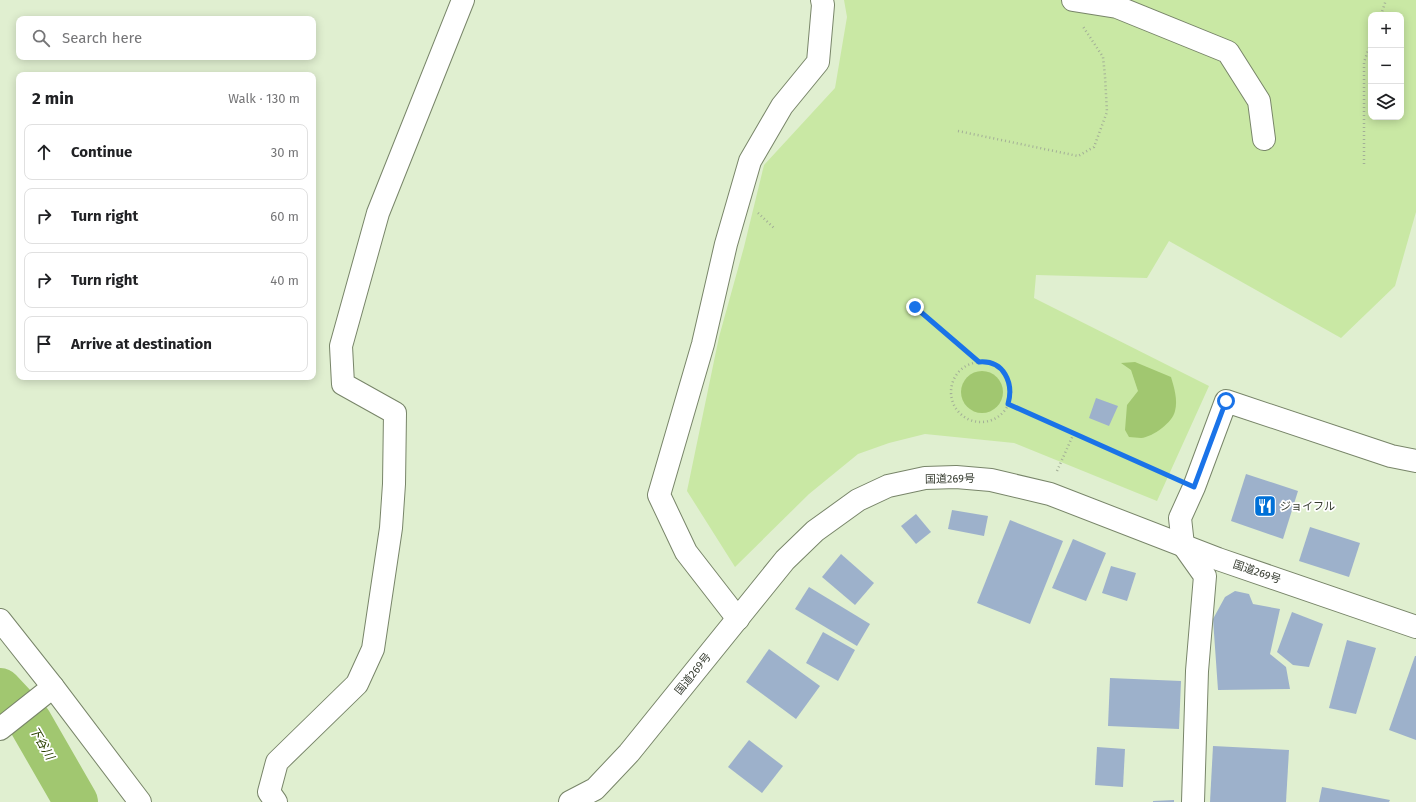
<!DOCTYPE html>
<meta charset="utf-8">
<style>
:root{--surface:#fff;--page:#f2f2f2;--text:#202124;--muted:#757577;--line:#e0e0e0}
body{margin:0;font-family:"Fira Sans","Noto Sans JP",sans-serif;background:var(--page);color:var(--text)}
.controls{position:absolute;right:12px;top:12px;display:grid;overflow:hidden;border-radius:8px;box-shadow:0 2px 10px #0003}
.controls button{width:36px;height:36px;display:grid;place-items:center;padding:0;border:0;border-bottom:1px solid var(--line);background:var(--surface);color:var(--text);font:20px sans-serif}
.stop{position:absolute;width:12px;height:12px;margin:-9px;border:3px solid #1a73e8;border-radius:50%;background:#fff}
.stop.end{background:#1a73e8;border-color:#fff;box-shadow:0 1px 4px #0008}
.list{margin:0;padding:0;list-style:none}
h2{display:flex;justify-content:space-between;align-items:center;height:52px;margin:0;padding:0 16px;font-size:17px}
h2 small{font-size:13px;font-weight:400;color:var(--muted)}
.list li{display:grid;grid-template-columns:26px 1fr auto;gap:12px;align-items:center;box-sizing:border-box;height:56px;margin:0 8px 8px;padding:0 8px;border:1px solid var(--line);border-radius:8px}
.list b{display:block;font-size:15px;white-space:nowrap}
.list em{font-size:13px;font-style:normal;color:var(--muted)}
.icon{flex:none;width:22px;height:22px;fill:none;stroke:currentColor;stroke-width:2;stroke-linecap:round;stroke-linejoin:round}
.map{position:relative;flex:none;width:1416px;height:802px;overflow:hidden}
.search{position:absolute;background:var(--surface);box-shadow:0 2px 10px #0003;left:16px;top:16px;width:300px;height:44px;display:flex;align-items:center;gap:10px;box-sizing:border-box;padding:0 14px;border-radius:8px;color:var(--muted);font-size:15px}
.panel{position:absolute;background:var(--surface);box-shadow:0 2px 10px #0003;left:16px;top:72px;width:300px;height:308px;border-radius:8px}
.map>svg:first-child{display:block}
.green{fill:#c9e8a4;fill-rule:evenodd}
.water{fill:#a1c770}
.lines{fill:none;stroke-linecap:round;stroke-linejoin:round}
.river{stroke:#a1c770;stroke-width:44}
.building{fill:#9db1cb}
.minor-casing{stroke:#788569;stroke-width:24}
.highway-casing{stroke:#788569;stroke-width:24}
.path{stroke:#a3af97;stroke-width:2.5;stroke-dasharray:1 3;stroke-linecap:butt}
.minor{stroke:#fff;stroke-width:22}
.highway{stroke:#fff;stroke-width:22}
.route{stroke:#1a73e8;stroke-width:5}
.labels{text-anchor:middle;dominant-baseline:central;stroke-width:3.5;stroke-linejoin:round;paint-order:stroke}
.street-label{font-size:11px;fill:#363c30;stroke:#fff}
.poi-label{font-size:11px;fill:#363c30;stroke:#fff;text-anchor:start}
.water-label{font-size:12px;font-style:italic;fill:#2b4100;stroke:#fff}
</style>
<div class="map">
<svg width="1416" height="802" viewBox="0 0 1416 802">
<rect width="100%" height="100%" fill="#e0efd0"/>
<path class="green" d="M844,0H1416V212L1395,286L1341,338L1169,241L1147,278L1036,275L1034,298L1209,386L1157,501L1014,443L925,434L889,443L858,454L809,494L735,567L687,491L719,337L744,247L764,165L835,88L847,17ZM1371,15H1401V117H1371Z"/>
<g class="water">
<path d="M1135,362L1171,377C1174,387 1178,400 1175,411C1173,422 1153,437 1141,438C1137,438 1133,437 1129,437L1125,430L1127,405L1138,391L1131,370L1121,363Z"/>
<circle cx="982" cy="392" r="21"/>
</g>
<g class="lines">
<path class="river" d="M0,690L30,722L76,802"/>
</g>
<g class="building">
<path d="M1096,398L1118,406L1109,426L1089,418Z"/>
<path d="M1246,474L1298,491L1283,539L1231,521Z"/>
<path d="M952,510L988,516L984,536L948,529Z"/>
<path d="M916,514L931,532L916,544L901,526Z"/>
<path d="M1010,520L1063,541L1030,624L977,603Z"/>
<path d="M1310,527L1360,543L1349,577L1299,561Z"/>
<path d="M1073,539L1106,553L1086,601L1052,588Z"/>
<path d="M841,554L874,583L855,605L822,577Z"/>
<path d="M1111,566L1136,573L1127,601L1102,593Z"/>
<path d="M809,587L870,624L857,646L795,609Z"/>
<path d="M1235,591L1249,594L1253,604L1280,609L1270,654L1286,667L1290,689L1218,690L1213,619L1225,597Z"/>
<path d="M1292,612L1323,624L1309,667L1293,665L1277,652Z"/>
<path d="M823,632L855,650L838,681L806,663Z"/>
<path d="M1347,640L1376,648L1356,714L1329,708Z"/>
<path d="M769,649L820,686L796,719L746,682Z"/>
<path d="M1415,656H1416V740L1389,730Z"/>
<path d="M1110,678L1181,681L1179,729L1108,726Z"/>
<path d="M749,740L783,766L762,793L728,767Z"/>
<path d="M1213,746L1289,750L1286,802H1210Z"/>
<path d="M1097,747L1125,749L1123,787L1095,785Z"/>
<path d="M1322,787L1390,800L1389,802H1319Z"/>
<path d="M1174,800V802H1153V801Z"/>
</g>
<g class="lines">
<g class="minor-casing">
<g id="minor">
<path d="M1073,0L1117,7L1228,52L1259,101L1264,139"/>
<path d="M738,619L686,552L659,495L703,344L726,244L750,161L782,106L818,62L823,5L822,0"/>
<path d="M0,620L53,687L140,802"/>
<path d="M0,729L53,687"/>
<path d="M276,802L269,792L277,762L357,684L373,649L391,528L394,484L395,413L343,384L341,346L378,213L463,0"/>
<path d="M1193,802L1197,671L1205,576L1183,545L1180,518L1194,487L1226,401L1391,456L1416,461"/>
</g>
</g>
<g class="highway-casing">
<path id="highway" d="M570,802L595,789L629,753L785,560L815,531L858,500L888,486L925,478L956,477L991,480L1050,494L1218,559L1416,627"/>
</g>
<g class="path">
<path d="M1381,15L1386,0"/>
<path d="M958,131L1078,156L1094,147L1107,112L1105,76L1103,57L1082,25"/>
<path d="M1364,164V62L1371,42"/>
<path d="M758,213L774,228"/>
<path d="M915,307L979,362"/>
<circle cx="981" cy="392" r="30"/>
<path d="M1008,404L1172,477"/>
<path d="M1057,471L1074,433"/>
</g>
<use href="#minor" class="minor"/>
<use href="#highway" class="highway"/>
</g>
<g class="lines">
<path class="route" d="M915,307L979,362C1004,360 1014,383 1008,404L1194,487L1226,401"/>
</g>
<defs>
<g id="restaurant-square" transform="scale(1.15)"><rect x="-9" y="-9" width="18" height="18" rx="4" fill="#0070d7" stroke="#fff"/><path d="M-5-6h1v4h1v-4h1v4h1v-4h1v5L-1.5 .5V6h-2V.5L-5-1ZM5-6V6H3V1.5H1.5Q1.5-4 5-6Z" fill="#fff"/></g>
</defs>
<g fill-rule="evenodd">
<use href="#restaurant-square" x="1265" y="506"/>
</g>
<g class="labels">
<g class="street-label">
<text transform="translate(950 479) rotate(-1)">国道269号</text>
<text transform="translate(1257 572) rotate(19)">国道269号</text>
<text transform="translate(693 674) rotate(-51)">国道269号</text>
</g>
<g class="poi-label">
<text x="1280" y="506">ジョイフル</text>
</g>
<g class="water-label">
<text transform="translate(42 743) rotate(60)">下谷川</text>
</g>
</g>
</svg>
<div class="controls">
<button>+</button>
<button>−</button>
<button><svg class="icon" aria-label="layers" viewBox="0 0 24 24"><path d="M12 4l9 5-9 5-9-5zM3 14l9 5 9-5"/></svg></button>
</div>
<div class="stop" style="left:1226px;top:401px"></div>
<div class="stop end" style="left:915px;top:307px"></div>
<div class="search"><svg class="icon" aria-label="search" viewBox="0 0 24 24"><circle cx="10" cy="10" r="6"/><path d="M15 15l6 6"/></svg>Search here</div>
<section class="panel">
<h2>2 min<small>Walk · 130 m</small></h2>
<ul class="list">
<li><svg class="icon" aria-label="ahead" viewBox="0 0 24 24"><path d="M12 20V5M6 11l6-6 6 6"/></svg><div><b>Continue</b></div><em>30 m</em></li>
<li><svg class="icon" aria-label="right" viewBox="0 0 24 24"><path d="M7 20v-9h11M14 6l5 5-5 5"/></svg><div><b>Turn right</b></div><em>60 m</em></li>
<li><svg class="icon" aria-label="right" viewBox="0 0 24 24"><path d="M7 20v-9h11M14 6l5 5-5 5"/></svg><div><b>Turn right</b></div><em>40 m</em></li>
<li><svg class="icon" aria-label="arrive" viewBox="0 0 24 24"><path d="M6 21V4h12l-3 4 3 4H6"/></svg><div><b>Arrive at destination</b></div></li>
</ul>
</section>
</div>
